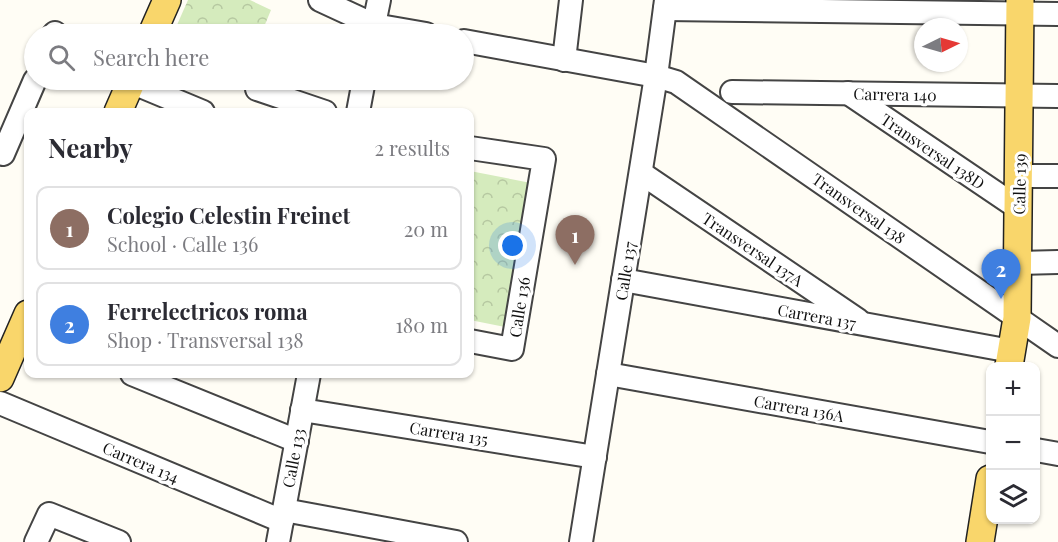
<!DOCTYPE html>
<meta charset="utf-8">
<style>
:root{--surface:#fff;--page:#f2f2f3;--text:#2b2b33;--muted:#7c7c81;--line:#e1e1e2;--accent:#c4262e}
body{margin:0;font-family:"Playfair Display",serif;background:var(--page);color:var(--text)}
.controls{position:absolute;right:18px;bottom:18px;display:grid;overflow:hidden;border-radius:12px;box-shadow:0 2px 4px #0004}
.controls button{width:54px;height:54px;display:grid;place-items:center;padding:0;border:0;border-bottom:2px solid var(--line);background:var(--surface);color:var(--text);font:30px sans-serif}
.compass{position:absolute;left:914px;top:18px;width:54px;height:54px;border-radius:50%;background:var(--surface);box-shadow:0 2px 4px #0004;rotate:85deg}
.you{position:absolute;left:513px;top:246px;width:21px;height:21px;margin:-15px;border:4px solid #fff;border-radius:50%;background:#1a73e8;box-shadow:0 0 0 9px #1a73e833}
.badge{display:grid;place-items:center;width:39px;height:39px;border-radius:50%;background:var(--accent);color:#fff;font-size:20px;font-weight:700}
.pin{position:absolute;translate:-50% -50px;filter:drop-shadow(0 2px 3px #0008)}
.pin::after{content:'';position:absolute;top:32px;width:21px;height:18px;background:inherit;clip-path:polygon(0 0,100% 0,50% 100%)}
.list{margin:0;padding:0;list-style:none}
h2{display:flex;justify-content:space-between;align-items:center;height:78px;margin:0;padding:0 24px;font-size:26px}
h2 small{font-size:20px;font-weight:400;color:var(--muted)}
.list li{display:grid;grid-template-columns:39px 1fr auto;gap:18px;align-items:center;box-sizing:border-box;height:84px;margin:0 12px 12px;padding:0 12px;border:2px solid var(--line);border-radius:12px}
.list b{display:block;font-size:22px;white-space:nowrap}
.list p{margin:0;font-size:20px;white-space:nowrap;color:var(--muted)}
.list em{font-size:20px;font-style:normal;color:var(--muted)}
.icon{flex:none;width:33px;height:33px;fill:none;stroke:currentColor;stroke-width:2;stroke-linecap:round;stroke-linejoin:round}
.map{position:relative;flex:none;width:1058px;height:542px;overflow:hidden}
.search{position:absolute;background:var(--surface);box-shadow:0 2px 4px #0004;left:24px;top:24px;width:450px;height:66px;display:flex;align-items:center;gap:15px;box-sizing:border-box;padding:0 21px;border-radius:33px;color:var(--muted);font-size:22px}
.panel{position:absolute;background:var(--surface);box-shadow:0 2px 4px #0004;left:24px;top:108px;width:450px;height:270px;border-radius:12px}
.map>svg:first-child{display:block}
.park{fill:url(#park-crowns)}
.lines{fill:none;stroke-linecap:round;stroke-linejoin:round}
.minor-casing{stroke:#444;stroke-width:26}
.major-casing{stroke:#222;stroke-width:30}
.minor{stroke:#fff;stroke-width:22}
.major{stroke:#f9d66b;stroke-width:27}
.labels{text-anchor:middle;dominant-baseline:central;stroke-width:6;stroke-linejoin:round;paint-order:stroke}
.street-label{font-size:16px;fill:#111;stroke:#fff}
</style>
<div class="map">
<svg width="1058" height="542" viewBox="0 0 1058 542">
<defs>
<pattern id="park-crowns" width="20" height="18" patternUnits="userSpaceOnUse" patternTransform="scale(1.5)"><rect width="20" height="18" fill="#d5ebbd"/><path d="M2 6a3 3 0 1 1 6 0M12 15a3 3 0 1 1 6 0" fill="none" stroke="#b6c8a1"/></pattern>
</defs>
<rect width="100%" height="100%" fill="#fffdf5"/>
<g class="park">
<path d="M188,0H250L271,10L261,34H173Z"/>
<path d="M470,171L531,183L505,327L470,320Z"/>
</g>
<g class="lines">
<g class="minor-casing">
<g id="minor">
<path d="M320,0L374,25L426,34"/>
<path d="M665,9L1058,14"/>
<path d="M54,34L55,33"/>
<path d="M372,34L379,0"/>
<path d="M464,41L656,76L676,82L1058,346"/>
<path d="M564,60L571,0"/>
<path d="M131,82L203,112"/>
<path d="M257,89L325,112"/>
<path d="M732,92L1058,96"/>
<path d="M848,93L1018,208"/>
<path d="M358,112L364,80"/>
<path d="M470,148L544,159L512,349L470,341"/>
<path d="M0,152L3,154L35,80"/>
<path d="M641,173L858,320"/>
<path d="M1019,176H1058"/>
<path d="M1018,263L1058,262"/>
<path d="M623,280L1011,351"/>
<path d="M132,374L297,441"/>
<path d="M608,374L990,442"/>
<path d="M0,403L282,521"/>
<path d="M302,410L595,457"/>
<path d="M1036,450L1058,454"/>
<path d="M284,510L456,542"/>
<path d="M36,542L49,514L119,542"/>
<path d="M278,542L309,374"/>
<path d="M581,542L656,76L666,0"/>
</g>
</g>
<g class="major-casing">
<g id="major">
<path d="M152,34L167,0"/>
<path d="M118,112L132,80"/>
<path d="M1009,366L1017,318L1020,0"/>
<path d="M0,378L28,314"/>
<path d="M980,542L990,479"/>
</g>
</g>
<use href="#minor" class="minor"/>
<use href="#major" class="major"/>
</g>
<g class="labels">
<g class="street-label">
<text transform="translate(895 94) rotate(1)">Carrera 140</text>
<text transform="translate(933 151) rotate(34)">Transversal 138D</text>
<text transform="translate(1019 184) rotate(-89)">Calle 139</text>
<text transform="translate(859 208) rotate(35)">Transversal 138</text>
<text transform="translate(753 249) rotate(34)">Transversal 137A</text>
<text transform="translate(625 271) rotate(-81)">Calle 137</text>
<text transform="translate(519 307) rotate(-81)">Calle 136</text>
<text transform="translate(817 316) rotate(10)">Carrera 137</text>
<text transform="translate(799 408) rotate(10)">Carrera 136A</text>
<text transform="translate(449 433) rotate(9)">Carrera 135</text>
<text transform="translate(293 458) rotate(-79)">Calle 133</text>
<text transform="translate(141 462) rotate(23)">Carrera 134</text>
</g>
</g>
</svg>
<div class="controls">
<button>+</button>
<button>−</button>
<button><svg class="icon" aria-label="layers" viewBox="0 0 24 24"><path d="M12 4l9 5-9 5-9-5zM3 14l9 5 9-5"/></svg></button>
</div>
<svg class="compass" viewBox="-18 -18 36 36"><path d="M0-13l5 13h-10z" fill="#e53935"/><path d="M0 13l5-13h-10z" fill="#7c7c81"/></svg>
<div class="you"></div>
<div class="pin badge" style="left:575px;top:265px;background:#8d6e63">1</div>
<div class="pin badge" style="left:1001px;top:299px;background:#3f7fe0">2</div>
<div class="search"><svg class="icon" aria-label="search" viewBox="0 0 24 24"><circle cx="10" cy="10" r="6"/><path d="M15 15l6 6"/></svg>Search here</div>
<section class="panel">
<h2>Nearby<small>2 results</small></h2>
<ul class="list">
<li><span class="badge" style="background:#8d6e63">1</span><div><b>Colegio Celestin Freinet</b><p>School · Calle 136</p></div><em>20 m</em></li>
<li><span class="badge" style="background:#3f7fe0">2</span><div><b>Ferrelectricos roma</b><p>Shop · Transversal 138</p></div><em>180 m</em></li>
</ul>
</section>
</div>
